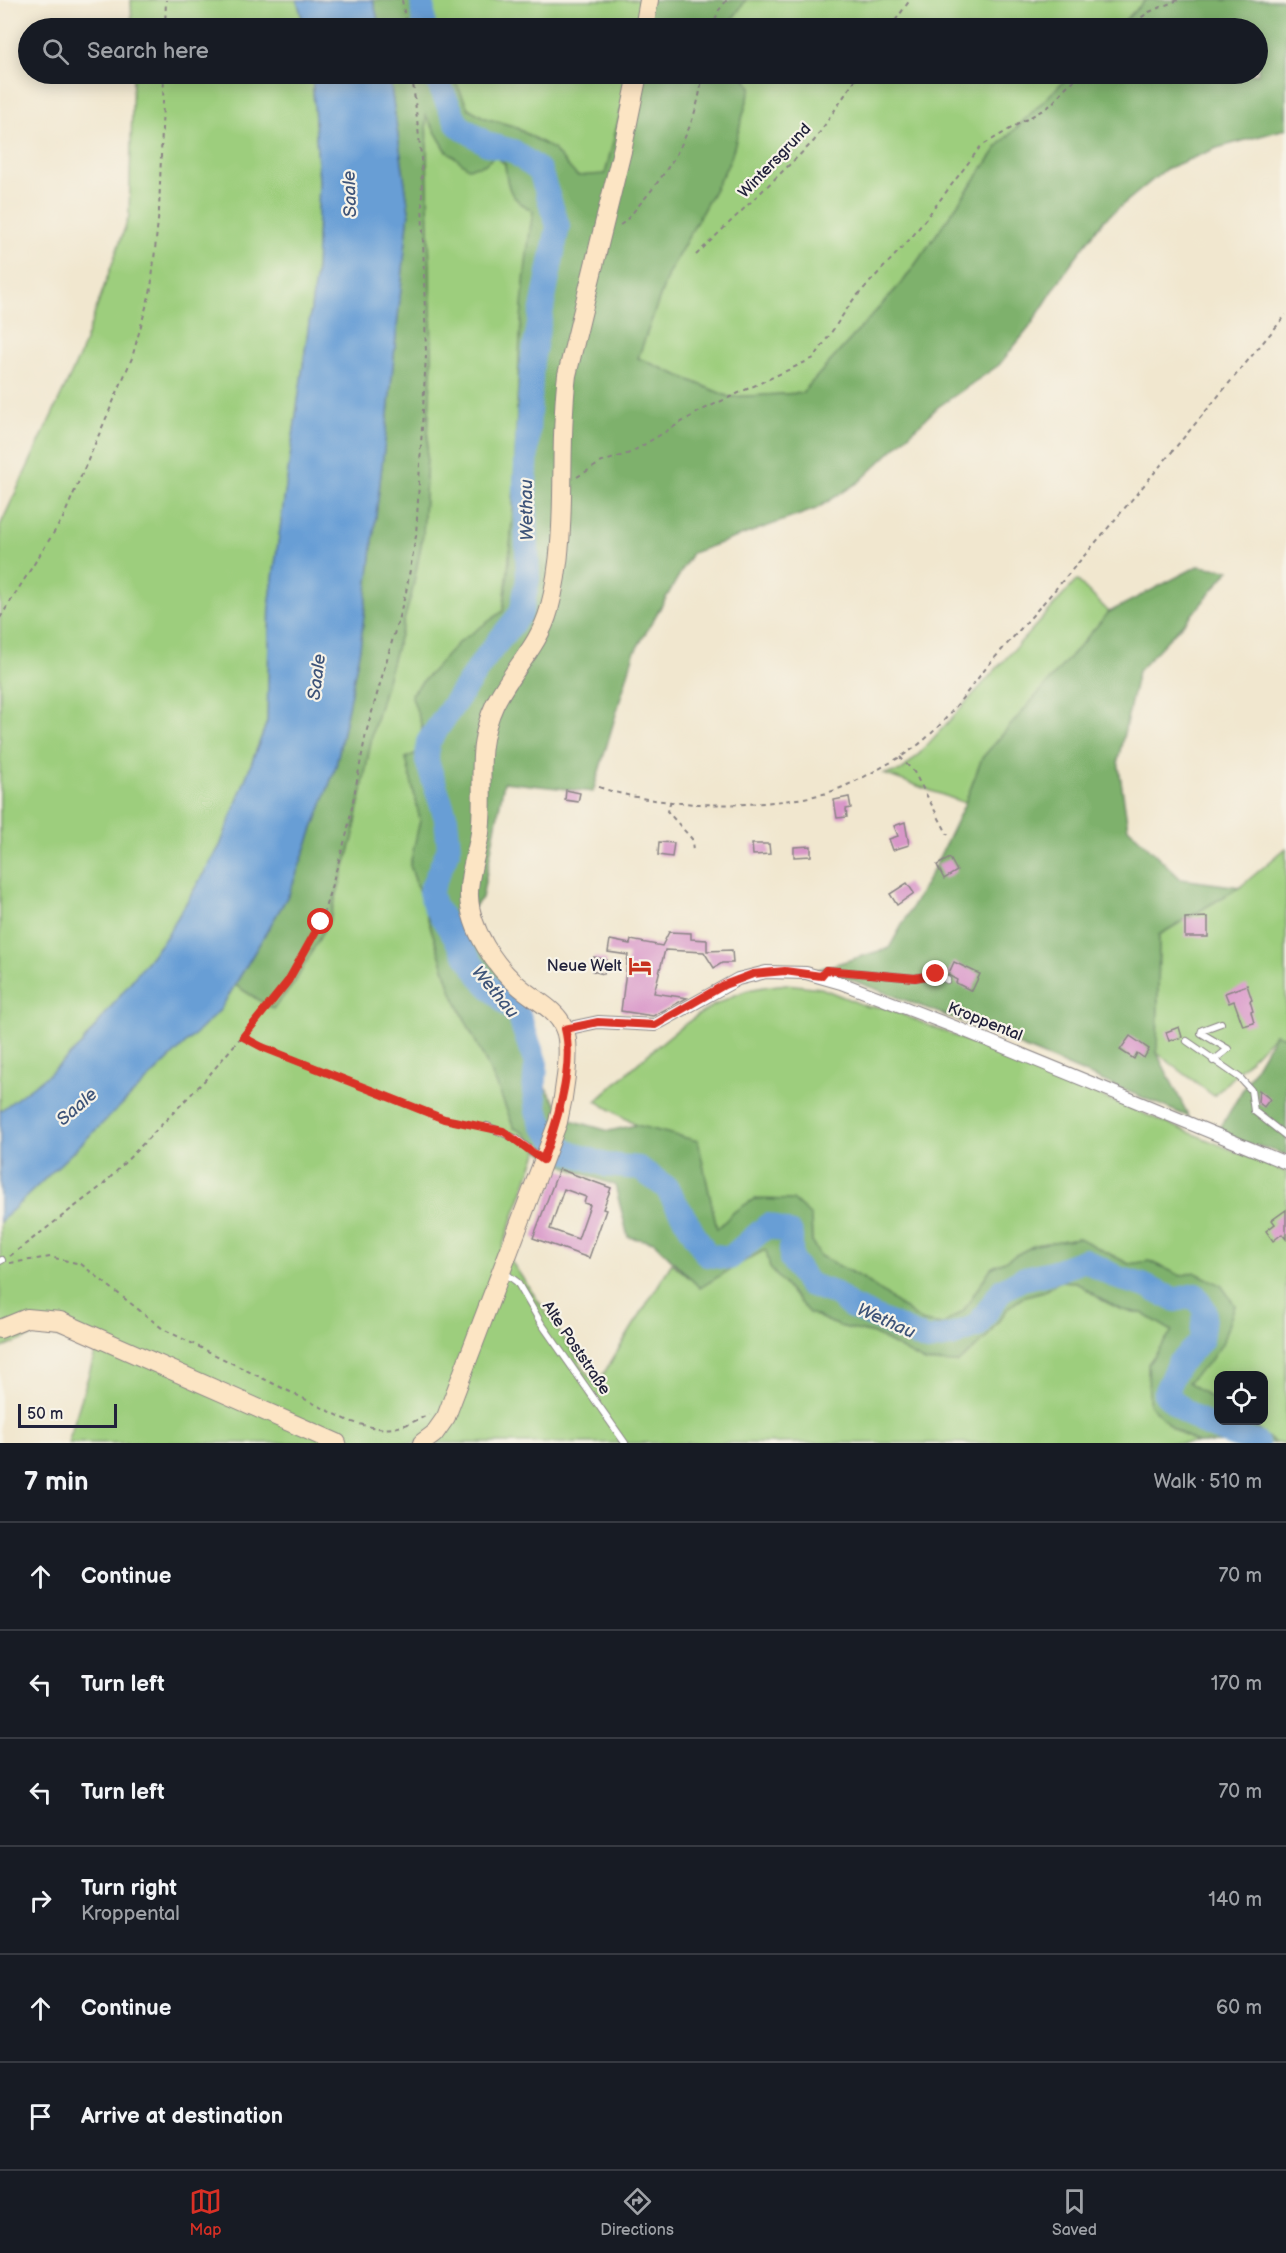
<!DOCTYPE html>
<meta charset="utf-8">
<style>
:root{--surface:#171b24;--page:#20242c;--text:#f1f3f6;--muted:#9ea1a6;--line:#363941;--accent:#d93025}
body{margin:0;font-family:"Balsamiq Sans",sans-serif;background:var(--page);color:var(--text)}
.controls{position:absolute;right:18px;bottom:18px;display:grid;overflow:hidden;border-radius:12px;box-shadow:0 3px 15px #0003}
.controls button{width:54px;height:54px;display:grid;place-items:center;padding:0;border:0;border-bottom:2px solid var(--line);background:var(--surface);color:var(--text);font:30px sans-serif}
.scale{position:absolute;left:18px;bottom:15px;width:99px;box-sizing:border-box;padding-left:6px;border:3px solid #22223b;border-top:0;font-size:16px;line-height:21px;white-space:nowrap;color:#22223b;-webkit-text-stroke:4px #f7f3e8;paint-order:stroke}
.stop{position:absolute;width:18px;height:18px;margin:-14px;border:4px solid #d93025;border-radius:50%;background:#fff}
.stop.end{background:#d93025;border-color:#fff;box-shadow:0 2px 6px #0008}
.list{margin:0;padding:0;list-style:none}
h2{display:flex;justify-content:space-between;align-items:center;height:78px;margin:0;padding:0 24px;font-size:26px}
h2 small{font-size:20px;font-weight:400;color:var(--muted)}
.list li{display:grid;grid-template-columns:39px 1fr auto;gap:18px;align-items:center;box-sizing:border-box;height:108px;padding:0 24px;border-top:2px solid var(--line)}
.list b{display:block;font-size:22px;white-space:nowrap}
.list p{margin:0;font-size:20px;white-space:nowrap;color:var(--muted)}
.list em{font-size:20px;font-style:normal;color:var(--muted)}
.icon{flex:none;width:33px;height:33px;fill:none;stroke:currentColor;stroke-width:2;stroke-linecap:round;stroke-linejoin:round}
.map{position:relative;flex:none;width:1286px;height:1443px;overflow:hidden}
.search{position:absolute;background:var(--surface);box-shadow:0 3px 15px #0003;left:18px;right:18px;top:18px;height:66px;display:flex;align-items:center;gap:15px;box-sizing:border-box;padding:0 21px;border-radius:33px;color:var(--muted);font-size:22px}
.sheet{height:726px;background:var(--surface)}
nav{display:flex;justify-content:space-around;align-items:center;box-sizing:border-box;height:84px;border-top:2px solid var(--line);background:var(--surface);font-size:16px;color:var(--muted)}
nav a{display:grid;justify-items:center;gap:3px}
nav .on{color:var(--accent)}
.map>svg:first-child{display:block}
.green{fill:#9dce7d;stroke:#60785c;stroke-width:1.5}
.forest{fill:#7eb16c;stroke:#506a54;stroke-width:1.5}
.water{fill:#689ed5;stroke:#456088;stroke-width:1.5}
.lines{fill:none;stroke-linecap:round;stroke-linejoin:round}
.river{stroke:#689ed5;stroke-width:24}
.building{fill:#d997c9;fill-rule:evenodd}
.service-casing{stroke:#8a8485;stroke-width:8}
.minor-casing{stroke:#8a8485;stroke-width:14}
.secondary-casing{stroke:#8a8485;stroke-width:20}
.path{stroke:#8a8485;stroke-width:2;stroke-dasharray:4.5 4.5;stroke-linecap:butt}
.service{stroke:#fff;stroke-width:6}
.minor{stroke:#fff;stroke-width:12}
.secondary{stroke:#fce5c4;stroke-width:18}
.route{stroke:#d93025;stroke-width:8}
.labels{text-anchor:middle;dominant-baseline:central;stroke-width:4.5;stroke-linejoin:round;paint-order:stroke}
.street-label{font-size:16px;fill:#22223b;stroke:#f7f3e8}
.poi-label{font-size:16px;fill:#22223b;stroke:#f7f3e8;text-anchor:end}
.water-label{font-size:18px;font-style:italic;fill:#3e5479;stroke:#f7f3e8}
</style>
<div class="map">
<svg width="1286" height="1443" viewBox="0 0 1286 1443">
<rect width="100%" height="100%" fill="#f7f3e8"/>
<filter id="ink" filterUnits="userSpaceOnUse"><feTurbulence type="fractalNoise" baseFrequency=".0167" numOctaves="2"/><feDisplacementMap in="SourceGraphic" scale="12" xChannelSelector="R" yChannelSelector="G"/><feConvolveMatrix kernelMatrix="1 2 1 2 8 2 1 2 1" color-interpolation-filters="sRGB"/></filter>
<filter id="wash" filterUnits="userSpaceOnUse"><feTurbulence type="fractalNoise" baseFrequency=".008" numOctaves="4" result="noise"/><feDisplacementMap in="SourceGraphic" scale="24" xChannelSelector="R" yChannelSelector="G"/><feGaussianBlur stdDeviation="1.35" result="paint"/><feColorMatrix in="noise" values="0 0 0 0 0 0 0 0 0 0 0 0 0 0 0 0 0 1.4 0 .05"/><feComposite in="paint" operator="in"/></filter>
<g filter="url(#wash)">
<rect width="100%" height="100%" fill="#f1e7cf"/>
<g class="green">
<path d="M131,0H297L305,28H132Z"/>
<path d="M433,0H649L642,28H434Z"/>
<path d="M746,0H1146L1117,28H726Z"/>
<path d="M133,74H312L319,181L316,273L270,600L267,722L220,846L166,937L81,1045L48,1075L0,1111V526L80,355L129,216Z"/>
<path d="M452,74H630L605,175L576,176L553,149L513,126L484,118L468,108Z"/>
<path d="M742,74H1071L1000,144L905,279L802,393L729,397L638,358L668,274L730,161L751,87Z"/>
<path d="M426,115L446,150L495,156L505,164C507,189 510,199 534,211C511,344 522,479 503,612L458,643L422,727L419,752L406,758L421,820L410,865L453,995L496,1083L514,1128L527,1133L538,1150L502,1248L596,1386L672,1263L700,1287C712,1281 759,1251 767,1250L770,1268L809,1313L839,1326L874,1334L925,1362L986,1338L1008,1308L1025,1296L1044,1291L1060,1281L1076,1282L1102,1300L1122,1310L1142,1313L1173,1331L1148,1364L1172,1428L1197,1443H68L97,1347L42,1332L0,1349V1222L220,1010L235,985L273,1009L329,921L353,838L373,730L412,592L423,535L432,356Z"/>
<path d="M1077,580L1109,612L983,758L965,803L884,774L901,771L920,753Z"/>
<path d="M1286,848V1037L1275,1034L1214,1096L1157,1053L1159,935L1240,887Z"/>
<path d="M786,984L821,988L868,1007H884L1286,1172V1443H1275L1246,1421L1264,1420V1376H1218V1403L1188,1382C1217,1355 1222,1343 1235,1305L1221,1285L1194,1272L1181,1276L1150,1261L1129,1264L1079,1238L1035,1245L991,1268L963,1311L943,1325L923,1322L864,1279L820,1256L812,1242L811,1216L735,1211L717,1230L698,1141L636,1125L596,1101C641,1062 687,1012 745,991C758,987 773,986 786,984Z"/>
</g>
<g class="forest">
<path d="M373,0H433L434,28H380Z"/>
<path d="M649,0H746L726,28H642Z"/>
<path d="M1146,0H1286V129L1217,148L1166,169L1103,221L1069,266L1029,328L999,365L938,407L859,482L816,509L692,553L634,653L593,792L504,782L482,898L466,916L520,998L547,1090L567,1119L609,1131L636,1125L698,1141L717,1229L735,1211L754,1199L793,1200L811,1216L812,1242L820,1256L864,1279L923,1322L942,1325L963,1311L991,1268L1035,1245L1079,1238L1129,1264L1150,1261L1181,1276L1194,1272L1221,1285L1235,1305L1222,1344L1210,1361L1188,1382L1218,1403V1420L1246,1421L1275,1443H1197L1172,1428L1149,1404L1148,1364L1172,1331L1142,1313L1122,1310L1102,1300L1076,1282L1060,1281L1044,1291L1025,1296L1008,1308L986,1338L958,1363L925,1362L874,1334L839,1326L809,1313L770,1268L766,1250C759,1251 712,1281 700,1288L654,1242L628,1237L615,1185C592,1177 555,1166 538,1149C527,1139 530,1134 514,1128L496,1083L453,995L410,865L420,820L406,758L419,752L422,727L411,694L458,643L503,611C522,479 511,344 533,211C510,199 507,189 505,164L495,156L484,165L468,168L446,150L426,116L432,356L423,535L412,592L373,730L353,838L329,921L294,984L273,1009L235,985L289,894L336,766L360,648L387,424L409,211L389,74H452L468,108L485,118L513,126L553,149L577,176L605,174L630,74H742L751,87L730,161L668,274L638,358L729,397L802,393L905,279L1000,144L1071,74H1258V28H1117Z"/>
<path d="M1198,566L1229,570L1197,609L1138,671L1118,760L1128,828L1181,879L1240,887L1159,935L1157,1053L1189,1117L963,1022L823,969L813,971L889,948L933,870L965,803L982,758L1109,612Z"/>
<path d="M1275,1034L1286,1037V1155L1271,1149L1215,1137Z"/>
</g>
<g class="water">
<path d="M297,0H373L380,28H305Z"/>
<path d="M312,74H389L409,211L387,424L360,648L336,766L289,894L220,1010L0,1222V1111L48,1075L81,1045L166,937L220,846L267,722L270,600L316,273L319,181Z"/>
</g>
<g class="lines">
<g class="river">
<path d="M422,0L424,28"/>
<path d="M434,74L458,125L487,144L513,151L540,171L558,226L532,361L525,484L528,579L521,613L488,654L428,742L427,761L446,818L449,848L430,892L434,905L482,979L519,1016L536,1064L534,1092L537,1111L542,1124L565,1151L606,1165L639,1168L666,1187L707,1255L730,1258L768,1225L791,1234V1259L808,1284L836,1294L850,1306L927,1340L951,1336L977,1326L1002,1290L1022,1279L1055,1271L1085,1260L1118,1278L1143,1285L1175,1300L1195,1295L1205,1310L1201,1341L1178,1364L1165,1393C1196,1424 1216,1430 1257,1443"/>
</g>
</g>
<g id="blocks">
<g class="building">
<path d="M566,790L580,793L578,802L565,800Z"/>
<path d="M849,797L851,808L846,809L847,817L837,818L834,800Z"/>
<path d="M905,822L909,845L893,850L889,839L898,836L894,826Z"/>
<path d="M659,842L674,843L672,857L658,855Z"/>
<path d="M752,844H769L770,854L753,855Z"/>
<path d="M811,846V856L794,857V847Z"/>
<path d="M950,858L957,871L944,879L937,865Z"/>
<path d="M907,883L914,893L897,905L890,894Z"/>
<path d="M1208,917V937H1185V918Z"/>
<path d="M669,932L691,933V939L707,940V951L732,950L733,963H722L714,968L704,952L665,950L654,993L687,998L653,1016L621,1011L628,955L608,952L610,940L630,944L631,940L662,946Z"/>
<path d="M594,957L607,960L604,974L592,971Z"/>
<path d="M954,962L980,974L972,991L956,983L957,980L948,975Z"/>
<path d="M1247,985L1252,1000L1250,1001L1253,1011L1251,1012L1254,1023L1243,1026L1234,1001L1229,1003L1225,993Z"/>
<path d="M1179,1027L1182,1037L1169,1041L1166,1032Z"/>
<path d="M1130,1036L1149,1049L1144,1058L1137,1053L1134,1059L1120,1050Z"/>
<path d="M1259,1090L1270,1099L1264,1107L1258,1102Z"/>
<path d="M559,1169L611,1188L603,1209L606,1210L589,1258L533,1238ZM564,1189L586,1197L584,1203L590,1205L578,1239L550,1229Z"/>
<path d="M1286,1210V1239L1282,1234L1273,1241L1266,1231L1275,1224L1272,1220Z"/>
</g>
</g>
</g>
<g filter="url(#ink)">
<use href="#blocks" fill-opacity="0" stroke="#8a8485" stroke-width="1.5"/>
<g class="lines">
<g class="service-casing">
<g id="service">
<path d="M821,976L826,970L915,978L936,974L947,980"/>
<path d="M1187,1041L1240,1078L1251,1090L1254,1111L1286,1136"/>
<path d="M1213,1061L1228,1049L1201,1033L1202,1030L1221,1023"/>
<path d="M487,1126L517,1139L543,1160"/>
<path d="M0,1261L2,1260"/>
<path d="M505,1273L517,1282L541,1323L625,1443"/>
</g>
</g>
<g class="minor-casing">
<path id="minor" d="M565,1029L598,1022L655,1025L738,979L766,972L806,973L841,983L960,1029L1286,1163"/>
</g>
<g class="secondary-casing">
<g id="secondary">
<path d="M644,28L649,0"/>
<path d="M0,1329L27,1318L60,1321L337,1443"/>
<path d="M422,1443L434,1434L446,1417L558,1122C563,1101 573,1047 564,1028C557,1010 535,1000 521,988C495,967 470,929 469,896C468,874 477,854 480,833C486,786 473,751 495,704C511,671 539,646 549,610C570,532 557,453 567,375L623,147L638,74"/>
</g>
</g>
<g class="path">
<path d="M402,0L407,28"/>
<path d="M165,28L166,0"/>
<path d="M712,28L719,10L727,0"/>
<path d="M890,28L910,0"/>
<path d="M1127,28L1149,12L1178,0"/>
<path d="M620,225C627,221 633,212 639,205C671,169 699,123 702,74"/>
<path d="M696,255L814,141L859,74"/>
<path d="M577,477L602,462L630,453L700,411L814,358L853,300L912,237L981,146L1051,105L1066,87L1082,74"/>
<path d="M0,618L63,518L132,358L151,289L159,211L164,74"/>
<path d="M900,757L914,772L948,835"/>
<path d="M599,787C659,809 761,809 823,794C846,788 879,769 900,757C944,732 966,689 999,653C1098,543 1191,428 1286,315"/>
<path d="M671,801L667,811L692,839L693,853"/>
<path d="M243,1037L429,1113L478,1125"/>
<path d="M10,1256L103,1185L205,1080L288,981L321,922L347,833L366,733L406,592L416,536L426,355L421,155L412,74"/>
<path d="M10,1263L50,1257L81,1264L163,1329L349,1421C385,1432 395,1432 429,1414"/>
</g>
<use href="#service" class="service"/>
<use href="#minor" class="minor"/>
<use href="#secondary" class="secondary"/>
</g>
</g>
<g class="lines" filter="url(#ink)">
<path class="route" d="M321,922L288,981L243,1037L262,1047L444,1119L503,1131L543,1160C556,1125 575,1067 565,1029L598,1022L655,1025L724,985L753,974L785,971L821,976L826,970L915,978L936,974"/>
</g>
<defs>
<g id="hotel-bare" transform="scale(1.8)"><path d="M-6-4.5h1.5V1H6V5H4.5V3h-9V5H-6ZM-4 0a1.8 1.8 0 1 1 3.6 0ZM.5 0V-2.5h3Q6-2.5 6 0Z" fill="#c8321e" stroke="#f7f3e8" stroke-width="2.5" paint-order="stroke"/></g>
</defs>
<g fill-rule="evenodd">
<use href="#hotel-bare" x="640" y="966"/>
</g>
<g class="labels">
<g class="street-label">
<text transform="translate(775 161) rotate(-46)">Wintersgrund</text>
<text transform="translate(985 1022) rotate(22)">Kroppental</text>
<text transform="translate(576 1348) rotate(56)">Alte Poststraße</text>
</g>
<g class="poi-label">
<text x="622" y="966">Neue Welt</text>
</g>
<g class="water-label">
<text transform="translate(350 194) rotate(-92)">Saale</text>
<text transform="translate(527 510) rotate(-91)">Wethau</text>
<text transform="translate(317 677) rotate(-83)">Saale</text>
<text transform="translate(495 992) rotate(50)">Wethau</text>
<text transform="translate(77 1107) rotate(-41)">Saale</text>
<text transform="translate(886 1321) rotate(24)">Wethau</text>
</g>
</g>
</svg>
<div class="controls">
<button><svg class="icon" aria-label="locate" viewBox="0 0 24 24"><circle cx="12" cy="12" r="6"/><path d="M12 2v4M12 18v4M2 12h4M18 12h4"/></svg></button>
</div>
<div class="scale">50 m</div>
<div class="stop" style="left:321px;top:922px"></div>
<div class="stop end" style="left:936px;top:974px"></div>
<div class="search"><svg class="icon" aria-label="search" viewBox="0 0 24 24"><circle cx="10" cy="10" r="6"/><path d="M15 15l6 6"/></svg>Search here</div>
</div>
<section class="sheet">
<h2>7 min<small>Walk · 510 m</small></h2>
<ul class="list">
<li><svg class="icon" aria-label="ahead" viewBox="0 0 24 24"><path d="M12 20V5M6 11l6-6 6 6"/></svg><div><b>Continue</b></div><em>70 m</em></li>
<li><svg class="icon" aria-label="left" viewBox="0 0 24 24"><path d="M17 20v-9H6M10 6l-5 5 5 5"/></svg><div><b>Turn left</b></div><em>170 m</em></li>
<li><svg class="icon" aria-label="left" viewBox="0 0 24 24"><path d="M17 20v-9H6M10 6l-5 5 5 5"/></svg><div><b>Turn left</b></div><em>70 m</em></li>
<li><svg class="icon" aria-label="right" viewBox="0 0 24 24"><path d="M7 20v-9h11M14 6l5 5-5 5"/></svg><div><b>Turn right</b><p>Kroppental</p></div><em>140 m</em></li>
<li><svg class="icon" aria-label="ahead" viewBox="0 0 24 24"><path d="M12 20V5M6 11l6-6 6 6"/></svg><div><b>Continue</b></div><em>60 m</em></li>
<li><svg class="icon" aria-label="arrive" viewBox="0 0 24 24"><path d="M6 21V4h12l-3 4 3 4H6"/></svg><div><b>Arrive at destination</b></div></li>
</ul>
</section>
<nav>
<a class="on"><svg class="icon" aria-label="map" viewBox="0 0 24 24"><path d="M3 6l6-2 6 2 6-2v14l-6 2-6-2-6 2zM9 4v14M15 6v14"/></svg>Map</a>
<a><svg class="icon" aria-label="directions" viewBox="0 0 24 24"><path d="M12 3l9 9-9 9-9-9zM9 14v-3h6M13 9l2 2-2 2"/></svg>Directions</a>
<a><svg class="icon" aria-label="saved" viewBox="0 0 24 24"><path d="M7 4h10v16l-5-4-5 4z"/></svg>Saved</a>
</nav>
